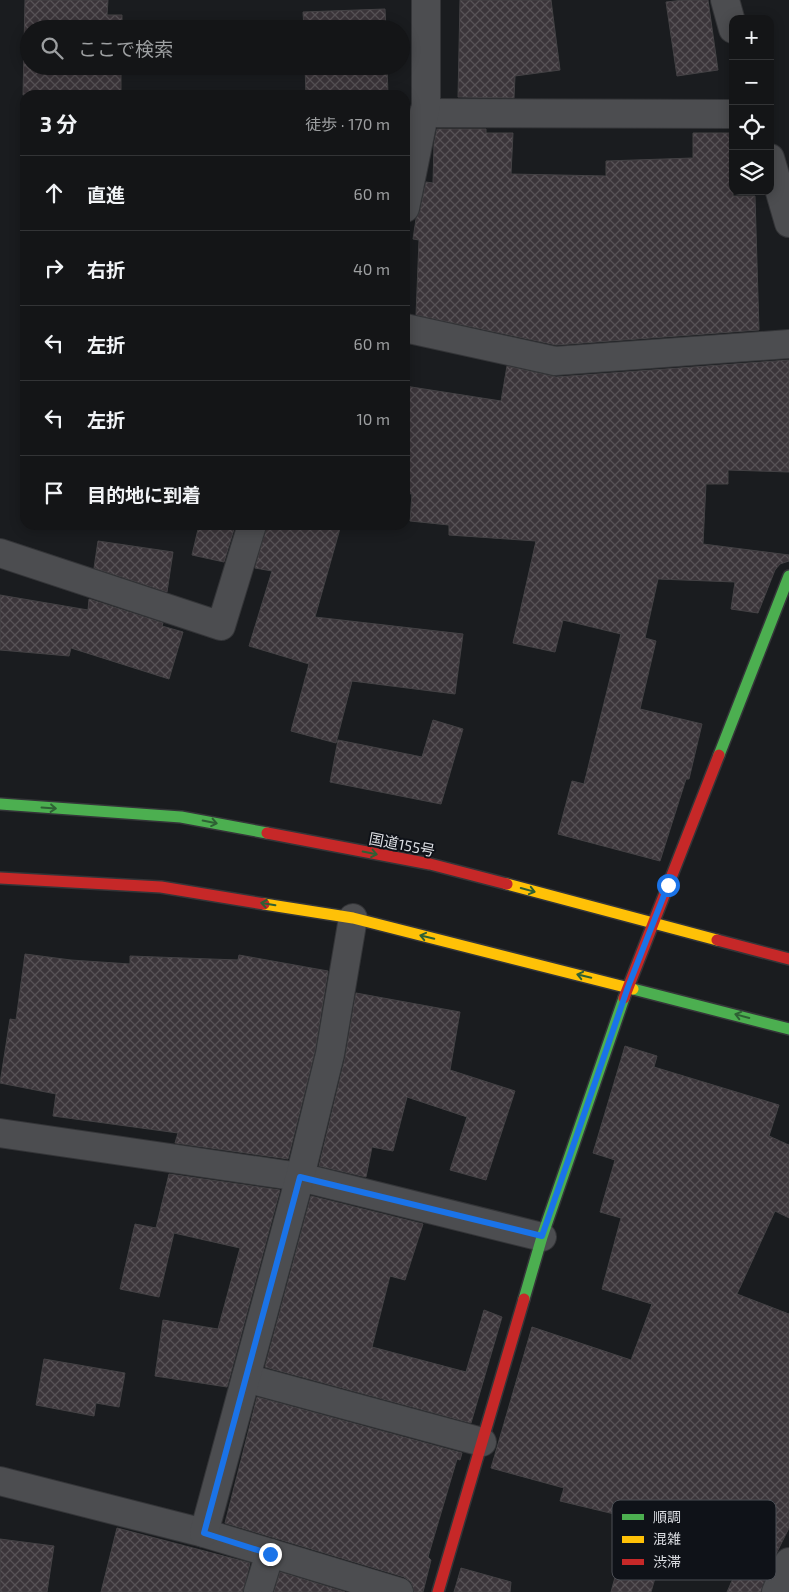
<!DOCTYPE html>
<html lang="ja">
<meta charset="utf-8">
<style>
:root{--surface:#141517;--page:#212224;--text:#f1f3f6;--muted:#9d9fa1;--line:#333436}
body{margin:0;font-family:"Exo 2","Noto Sans JP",sans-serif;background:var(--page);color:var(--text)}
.controls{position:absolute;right:15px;top:15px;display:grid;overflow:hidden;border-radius:10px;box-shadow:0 2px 12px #0003}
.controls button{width:45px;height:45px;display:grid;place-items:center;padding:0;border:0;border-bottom:1px solid var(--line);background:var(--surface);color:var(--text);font:25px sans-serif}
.stop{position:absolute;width:15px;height:15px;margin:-11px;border:4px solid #1a73e8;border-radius:50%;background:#fff}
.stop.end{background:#1a73e8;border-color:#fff;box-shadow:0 1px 5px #0008}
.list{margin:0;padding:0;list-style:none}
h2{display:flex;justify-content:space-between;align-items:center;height:65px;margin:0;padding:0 20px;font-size:21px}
h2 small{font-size:16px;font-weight:400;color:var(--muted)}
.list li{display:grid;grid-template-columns:32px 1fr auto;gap:15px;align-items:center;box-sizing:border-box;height:75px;padding:0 20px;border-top:1px solid var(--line)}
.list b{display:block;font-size:19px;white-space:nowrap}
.list em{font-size:16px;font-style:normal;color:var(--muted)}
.icon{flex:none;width:28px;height:28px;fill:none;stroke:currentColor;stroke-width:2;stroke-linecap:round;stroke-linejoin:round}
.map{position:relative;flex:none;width:789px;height:1592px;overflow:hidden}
.search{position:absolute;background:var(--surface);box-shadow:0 2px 12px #0003;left:20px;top:20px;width:390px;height:55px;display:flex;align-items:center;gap:12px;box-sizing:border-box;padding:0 18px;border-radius:28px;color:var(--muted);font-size:19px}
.panel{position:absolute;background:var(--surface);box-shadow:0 2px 12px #0003;left:20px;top:90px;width:390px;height:440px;border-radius:15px}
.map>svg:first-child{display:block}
.building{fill:url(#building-cross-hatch);stroke:#444245}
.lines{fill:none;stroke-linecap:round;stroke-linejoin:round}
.street-casing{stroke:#343538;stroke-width:30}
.fast-casing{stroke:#343538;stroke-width:14}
.slow-casing{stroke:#343538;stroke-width:14}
.jam-casing{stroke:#343538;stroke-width:14}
.street{stroke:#4c4d50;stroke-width:28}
.fast{stroke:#4caf50;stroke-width:11}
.slow{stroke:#ffc107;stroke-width:11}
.jam{stroke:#c62828;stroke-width:11}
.oneway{stroke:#2e6034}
.route{stroke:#1a73e8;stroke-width:6}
.labels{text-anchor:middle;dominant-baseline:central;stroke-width:4;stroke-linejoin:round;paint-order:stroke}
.street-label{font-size:15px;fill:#dbdde2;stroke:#0f1218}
.key{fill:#0f1218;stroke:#4c4f55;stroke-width:1}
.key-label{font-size:14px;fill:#dbdde2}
</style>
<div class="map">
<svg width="789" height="1592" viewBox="0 0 789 1592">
<defs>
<pattern id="building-cross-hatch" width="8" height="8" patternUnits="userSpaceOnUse" patternTransform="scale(1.25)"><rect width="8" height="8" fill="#3b353a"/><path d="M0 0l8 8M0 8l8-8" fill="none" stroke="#575256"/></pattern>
</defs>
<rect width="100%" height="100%" fill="#1a1c1f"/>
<g class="building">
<path d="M25,0H108L107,15H122V29H29V66H121V95H23Z"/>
<path d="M460,0H551L560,70L515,76L514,98L458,97Z"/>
<path d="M684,0H708L718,70L677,76L666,2Z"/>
<path d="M385,9L386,29H304L303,12Z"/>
<path d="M305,66H387L388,95H306Z"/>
<path d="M437,129H486V133H513L511,174L606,176V161L693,158V133H733V196H755L759,330L556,345L416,315L419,240L413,239L416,219L420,211L426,182L433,183L434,144Z"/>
<path d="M789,360V472L728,470V484H706L703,544L789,555V561L780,564L775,570L758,613L731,609L735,582L658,579L645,638L656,641L640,709L702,724L689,779H686L660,861L558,834L572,781L584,784L621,634L563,620L555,652L513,643L536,541L449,535V525L410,521L412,494L405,493V386L501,401L507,366L556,377Z"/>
<path d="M199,525L235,526L224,562L192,555Z"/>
<path d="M267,525H341L315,617L463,634L455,694L352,681L336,743L291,731L309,664L249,646L272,571L255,568Z"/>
<path d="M98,541L173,552L167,592L94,568Z"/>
<path d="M0,595L88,610L89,599L163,623L162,626L183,632L169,679L71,648L69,656L0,650Z"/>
<path d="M433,720L463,729L441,804L330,782L338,740L422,757Z"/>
<path d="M25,954L71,960L130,964V956L238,960L239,955L328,971L315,1051L288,1159L175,1143L178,1133L53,1116L56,1094L0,1083L10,1019L16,1020Z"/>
<path d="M356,993L460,1012L450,1070L515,1091L486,1180L450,1170L467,1117L407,1097L393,1151L372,1147L366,1177L319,1166L345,1058Z"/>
<path d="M625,1046L657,1056L654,1067L779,1105L769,1136L789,1145V1218L775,1211L737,1294L789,1314V1528L775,1556L761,1592H727L743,1556L668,1533L651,1592H611L631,1518L560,1501L564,1488L491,1468L532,1327L631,1360L652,1304L602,1289L621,1218L600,1212L615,1160L593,1153Z"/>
<path d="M169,1174L280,1190L227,1387L155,1376L163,1320L218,1329L240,1248L174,1233L159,1297L120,1289L135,1224L156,1228Z"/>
<path d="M311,1196L423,1224L405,1280L390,1276L372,1347L466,1372L484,1310L502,1317L471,1423L265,1367Z"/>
<path d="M44,1359L125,1373L119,1407L96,1403L94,1416L36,1405Z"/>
<path d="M257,1397L462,1453L460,1460L457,1459L428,1557L431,1560L423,1592H414L411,1582L404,1577L225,1523Z"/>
<path d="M117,1528L250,1563L243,1592H101Z"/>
<path d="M0,1539L54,1546L47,1592H0Z"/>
<path d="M461,1568L511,1582L510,1592H454Z"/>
<path d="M280,1572L345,1592H274Z"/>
</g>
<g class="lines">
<g class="street-casing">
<g id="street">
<path d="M725,0L733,29"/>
<path d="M424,113L733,114"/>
<path d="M770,158L789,223"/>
<path d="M405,208L426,105V0"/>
<path d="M405,328L555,361L789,344"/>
<path d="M0,553L221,626L252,525"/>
<path d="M0,1133L300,1177L542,1237"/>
<path d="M246,1378L482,1442"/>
<path d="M0,1481L204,1533L399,1592"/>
<path d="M204,1533L300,1177L330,1054L353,918"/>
<path d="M258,1592L270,1553"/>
<path d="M776,1592L789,1562"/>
</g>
</g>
<g class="fast-casing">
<g id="fast">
<path d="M719,755L789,576"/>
<path d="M0,804L181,817L267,833"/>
<path d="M633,989L789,1029"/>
<path d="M524,1299L542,1237L624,998"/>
</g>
</g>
<g class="slow-casing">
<g id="slow">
<path d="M507,884L717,940"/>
<path d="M264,904L353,918L633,989"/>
</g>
</g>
<g class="jam-casing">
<g id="jam">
<path d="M267,833L430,864L507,884"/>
<path d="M0,878L161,887L264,904"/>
<path d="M717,940L789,959"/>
<path d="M624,998L719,755"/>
<path d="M438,1592L524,1299"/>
</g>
</g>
<use href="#street" class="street"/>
<use href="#fast" class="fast"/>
<use href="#slow" class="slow"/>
<use href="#jam" class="jam"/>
</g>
<defs><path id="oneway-shaft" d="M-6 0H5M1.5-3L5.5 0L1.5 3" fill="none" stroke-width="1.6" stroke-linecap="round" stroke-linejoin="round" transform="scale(1.25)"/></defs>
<g class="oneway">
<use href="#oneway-shaft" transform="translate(49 808) rotate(4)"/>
<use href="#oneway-shaft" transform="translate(210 822) rotate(11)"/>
<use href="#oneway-shaft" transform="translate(370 853) rotate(11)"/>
<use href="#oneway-shaft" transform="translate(528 890) rotate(15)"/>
<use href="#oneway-shaft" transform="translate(268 904) rotate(-171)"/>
<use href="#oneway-shaft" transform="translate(427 937) rotate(-166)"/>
<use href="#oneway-shaft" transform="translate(584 976) rotate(-166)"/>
<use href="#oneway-shaft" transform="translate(742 1016) rotate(-165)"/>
</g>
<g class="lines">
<path class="route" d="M270,1554L204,1533L300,1177L542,1236L628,987L668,885"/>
</g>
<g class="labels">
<g class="street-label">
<text transform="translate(402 844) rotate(11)">国道155号</text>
</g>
</g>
<rect x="612" y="1500" width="164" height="80" rx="8" class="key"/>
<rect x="622" y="1514" width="22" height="6" fill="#4caf50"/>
<rect x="622" y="1536" width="22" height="7" fill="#ffc107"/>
<rect x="622" y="1559" width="22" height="6" fill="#c62828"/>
<g class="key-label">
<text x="653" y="1522">順調</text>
<text x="653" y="1544">混雑</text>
<text x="653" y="1567">渋滞</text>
</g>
</svg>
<div class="controls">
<button>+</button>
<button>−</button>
<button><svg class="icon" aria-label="locate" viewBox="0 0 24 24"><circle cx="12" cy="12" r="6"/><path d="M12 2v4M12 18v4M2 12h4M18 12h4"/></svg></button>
<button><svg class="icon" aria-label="layers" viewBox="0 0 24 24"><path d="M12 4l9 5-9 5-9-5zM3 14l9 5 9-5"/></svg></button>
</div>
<div class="stop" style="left:668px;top:885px"></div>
<div class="stop end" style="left:270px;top:1554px"></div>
<div class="search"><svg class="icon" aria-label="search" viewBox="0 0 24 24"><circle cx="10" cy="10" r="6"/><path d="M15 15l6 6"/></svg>ここで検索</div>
<section class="panel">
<h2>3 分<small>徒歩 · 170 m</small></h2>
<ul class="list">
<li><svg class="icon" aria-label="ahead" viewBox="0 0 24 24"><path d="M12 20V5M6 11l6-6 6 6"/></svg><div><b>直進</b></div><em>60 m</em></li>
<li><svg class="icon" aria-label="right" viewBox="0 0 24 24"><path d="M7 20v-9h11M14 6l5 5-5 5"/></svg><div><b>右折</b></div><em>40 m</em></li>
<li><svg class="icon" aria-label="left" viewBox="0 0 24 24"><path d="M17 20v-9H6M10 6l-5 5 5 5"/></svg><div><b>左折</b></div><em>60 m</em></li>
<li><svg class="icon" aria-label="left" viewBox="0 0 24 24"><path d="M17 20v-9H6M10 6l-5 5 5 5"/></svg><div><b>左折</b></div><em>10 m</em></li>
<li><svg class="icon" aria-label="arrive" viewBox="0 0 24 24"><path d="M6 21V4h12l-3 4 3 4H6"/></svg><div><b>目的地に到着</b></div></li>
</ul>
</section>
</div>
